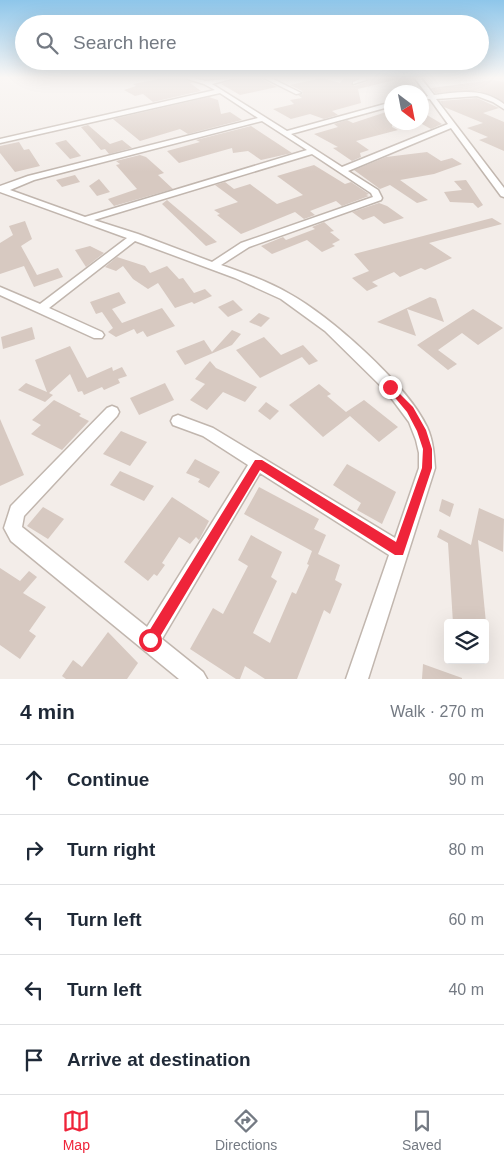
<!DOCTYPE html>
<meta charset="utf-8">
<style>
:root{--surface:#fff;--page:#f6f6f7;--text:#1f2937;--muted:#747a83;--line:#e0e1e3;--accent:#ef243a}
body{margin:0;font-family:Arial,sans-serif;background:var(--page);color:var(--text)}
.controls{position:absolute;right:15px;bottom:15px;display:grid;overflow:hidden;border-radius:5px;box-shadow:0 5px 20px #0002}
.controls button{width:45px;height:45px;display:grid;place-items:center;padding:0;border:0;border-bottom:1px solid var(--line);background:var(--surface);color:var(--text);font:25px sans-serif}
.compass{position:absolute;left:384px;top:85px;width:45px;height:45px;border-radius:50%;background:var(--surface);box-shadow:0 5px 20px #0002;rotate:148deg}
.stop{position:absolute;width:15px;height:15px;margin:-11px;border:4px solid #ef243a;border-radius:50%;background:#fff}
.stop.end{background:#ef243a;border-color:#fff;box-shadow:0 1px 5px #0008}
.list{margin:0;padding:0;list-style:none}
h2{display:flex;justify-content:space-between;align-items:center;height:65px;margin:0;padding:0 20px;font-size:21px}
h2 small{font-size:16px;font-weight:400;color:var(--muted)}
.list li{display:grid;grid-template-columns:32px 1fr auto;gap:15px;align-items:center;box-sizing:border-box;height:70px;padding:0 20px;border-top:1px solid var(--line)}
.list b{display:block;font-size:19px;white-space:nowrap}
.list em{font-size:16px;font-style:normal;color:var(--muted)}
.icon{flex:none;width:28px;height:28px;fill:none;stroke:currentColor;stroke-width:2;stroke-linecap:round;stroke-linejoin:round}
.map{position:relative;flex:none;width:504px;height:679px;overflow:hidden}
.search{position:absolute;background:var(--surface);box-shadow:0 5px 20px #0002;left:15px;right:15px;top:15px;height:55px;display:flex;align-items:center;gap:12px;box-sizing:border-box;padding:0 18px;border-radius:28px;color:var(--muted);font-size:19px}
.sheet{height:415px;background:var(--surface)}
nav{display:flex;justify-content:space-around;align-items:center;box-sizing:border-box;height:70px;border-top:1px solid var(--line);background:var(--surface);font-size:14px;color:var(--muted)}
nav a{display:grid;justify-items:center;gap:2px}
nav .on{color:var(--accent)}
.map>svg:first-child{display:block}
.building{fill:#d7c9c1}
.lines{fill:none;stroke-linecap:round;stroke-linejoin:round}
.minor-casing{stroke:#c1b6ae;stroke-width:3}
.minor{fill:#fff;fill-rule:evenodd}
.route{fill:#ef243a}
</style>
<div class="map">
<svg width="504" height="679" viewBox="0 0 504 679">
<rect width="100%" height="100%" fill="#f3ede9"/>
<g class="building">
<path d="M170,77H179L193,83H190L201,91L153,102L143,94L135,96L124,90L136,86L133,84Z"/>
<path d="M241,77H257L277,87L240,95L221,84Z"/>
<path d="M345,77H357L351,82L354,86L367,82V77H394V80L358,89L361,103L332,111L338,115L324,119L310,114L291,119L273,109L294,104L290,100L302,98L298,95L303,94L302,91L290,85L322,78L340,83Z"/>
<path d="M493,80L504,82V102L479,91L435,93L431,88Z"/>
<path d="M209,97L218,100L221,114L230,112L242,120L188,134L180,129L140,141L113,119Z"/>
<path d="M477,98L499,108L483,113L504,122V151L479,140L488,137L467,128L483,123L444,107L440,101Z"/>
<path d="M392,110V127L398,130L356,141L369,150L360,153L361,157L352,161L333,148L338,147L314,134L338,127L334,124L347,120L353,123Z"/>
<path d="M422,112L442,124L431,129L422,124Z"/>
<path d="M88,125L110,144L122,140L132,148L109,154L105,149L101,150L81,127Z"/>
<path d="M251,126L292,153L261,160L248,151L233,153L232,148L179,163L167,151L200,142L196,140Z"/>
<path d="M66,140L81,156L70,159L55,143Z"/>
<path d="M19,142L24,150L29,149L40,166L15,172L0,153V146Z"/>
<path d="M427,152L441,161L452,158L462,164L434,174L400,180L428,200L417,203L390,185L380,189L354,170L386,157Z"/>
<path d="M140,155L146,157L164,173L158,175L173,189L114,206L108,199L137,189L116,165L120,164L116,161Z"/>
<path d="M314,165L345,184L351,182L369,194L366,195L369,196L342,206L336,201L310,211L315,215L304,219L295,212L241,234L217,215L220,214L214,210L238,202L215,185L225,182L234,189L250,184L277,204L303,195L277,176Z"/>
<path d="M75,175L80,182L62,187L56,180Z"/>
<path d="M99,179L110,192L97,196L89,186Z"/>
<path d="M466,180L483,205L478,208L473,203L450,202L444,192L462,190L454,181Z"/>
<path d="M167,200L217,242L206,246L162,204Z"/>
<path d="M379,203L387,206L404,218L384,224L374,216L363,220L352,212Z"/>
<path d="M492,218L502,224L429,243L452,258L425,270L421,268L400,277L394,272L372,282L378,286L367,291L352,278L369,271L354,254Z"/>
<path d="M25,221L32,239L21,246L37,275L58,268L63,277L34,287L24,266L0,274V243L13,235L9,226Z"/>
<path d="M324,222L334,231L330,232L340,240L332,244L335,246L322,252L307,240L272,254L261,246L283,237L286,240L315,229L312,227Z"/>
<path d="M90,246L104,253L86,267L75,250Z"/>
<path d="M117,257L145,266L150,273L167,266L179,279L183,278L194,293L205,289L212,296L194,304L192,302L175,308L158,283L148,289L133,279L123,266L116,271L105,267Z"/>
<path d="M119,292L126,303L112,309L122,323L162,308L175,326L147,337L143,331L137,334L134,329L116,337L108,332L113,328L102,312L96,314L90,302Z"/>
<path d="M430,297L436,299L444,322L407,309L416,336L377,322Z"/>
<path d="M233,300L243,310L228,317L218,307Z"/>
<path d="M473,309L503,328L478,345L462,333L438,350L457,364L448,370L417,345Z"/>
<path d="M259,313L270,318L261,327L249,322Z"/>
<path d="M32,327L35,339L3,349L1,337Z"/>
<path d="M232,330L241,334L232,345L185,365L176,351L204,340L212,352Z"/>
<path d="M264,337L281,355L303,345L318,361L309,365L302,357L260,378L236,350Z"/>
<path d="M70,346L87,378L112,367L113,371L122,367L127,376L118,379L120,383L104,390L102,387L84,395L82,391L78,392L70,374L49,393L53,395L45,402L18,390L26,383L47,392L35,360Z"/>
<path d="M210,361L216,368L257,387L245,402L223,392L207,410L190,400L205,384L195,379Z"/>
<path d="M165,383L174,400L139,415L130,398Z"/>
<path d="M319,384L331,394L327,396L346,412L364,400L398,427L379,442L350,416L323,437L289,405Z"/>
<path d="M54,400L81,414L79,416L89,421L62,450L31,434L41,425L32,420Z"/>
<path d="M266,402L279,411L270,420L258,411Z"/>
<path d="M0,419L24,475L0,486Z"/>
<path d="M121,431L147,442L130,466L103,454Z"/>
<path d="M195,459L220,472L209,488L198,482L200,479L186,473Z"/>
<path d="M347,464L396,492L382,524L357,510L361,503L333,485Z"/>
<path d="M120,471L154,486L144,501L110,485Z"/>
<path d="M259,487L319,519L314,529L326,535L318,554L340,565L335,580L342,584L330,614L324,610L297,679H265L245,666L240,679H236L190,649L213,608L223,614L248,566L238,560L251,535L282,552L271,577L277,581L253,633L270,643L292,592L296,594L309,565L307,564L312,551L244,514Z"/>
<path d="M172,497L209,521L199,540L196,537L190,544L179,537L162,563L165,565L157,576L154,574L148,581L124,562Z"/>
<path d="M442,499L454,504L450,517L439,511Z"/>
<path d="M43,507L64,519L48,539L27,526Z"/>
<path d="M479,508L504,519L503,552L478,540L486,623H453L448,543L437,537L440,529L471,545Z"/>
<path d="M0,568L20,581L29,571L37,577L23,593L46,607L29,631L36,636L20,659L0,645Z"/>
<path d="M108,632L138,663L127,679H66L62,676L73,660L82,667Z"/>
<path d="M423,664L462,678V679H422Z"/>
</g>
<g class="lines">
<g class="minor-casing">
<g id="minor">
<path d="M181,77H190L206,81L239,77L212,84L287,131L392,102V106L291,134L342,167L448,124L430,99H424V97L428,96L414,77H420L434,95C459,92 482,87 504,104V109L493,102L477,96L436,99L504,188V197L501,196L451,128L348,171L378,190L382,198L381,200L249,247L221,265C244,273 267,281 288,293C330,316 407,384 427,427C433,440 434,454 435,468L368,679H346L389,555L260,473L162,639L203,672L207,679H179L11,541L4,528L11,506L107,408L112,406L117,408L119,412L117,416L24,516L22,527L147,627L248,465L203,436L173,425L171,421L173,417L178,415L213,428L395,538L419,468V453L416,440L409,422L386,391L325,331L281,299L235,278L135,241L49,308L102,332L104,335L102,338H94L0,295V287L40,304L127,238L0,192V186L28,176L258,118L220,93L0,143V139L215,90L204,84ZM262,121L307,150L85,217L10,190L34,180ZM312,154L371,193L373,197L241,243L212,262L138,234L94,220Z"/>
<path d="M262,77H269L301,93L296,94Z"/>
<path d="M359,77H365L366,80L353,84V82L360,79Z"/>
</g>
</g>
<use href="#minor" class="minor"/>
</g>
<linearGradient id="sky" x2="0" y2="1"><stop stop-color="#8ec6ea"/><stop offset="0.45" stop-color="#faf7f5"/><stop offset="1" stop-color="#faf7f5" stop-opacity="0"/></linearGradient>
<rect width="504" height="172" fill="url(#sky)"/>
<path class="route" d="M390,384L413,407L426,430L432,449V468L403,555H395L260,470L155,645L150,647L146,645L144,640L146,636L255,460H262L396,542L422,468L423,449L417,431L407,412L386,387Z"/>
</svg>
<div class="controls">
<button><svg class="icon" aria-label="layers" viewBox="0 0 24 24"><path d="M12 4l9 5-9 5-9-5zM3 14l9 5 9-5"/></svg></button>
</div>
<svg class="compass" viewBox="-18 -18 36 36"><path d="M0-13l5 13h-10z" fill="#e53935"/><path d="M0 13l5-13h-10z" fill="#747a83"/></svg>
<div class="stop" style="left:150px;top:640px"></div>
<div class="stop end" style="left:390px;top:387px"></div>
<div class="search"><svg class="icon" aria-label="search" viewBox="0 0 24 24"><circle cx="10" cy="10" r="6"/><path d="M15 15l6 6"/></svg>Search here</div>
</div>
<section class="sheet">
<h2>4 min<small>Walk · 270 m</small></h2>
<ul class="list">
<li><svg class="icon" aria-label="ahead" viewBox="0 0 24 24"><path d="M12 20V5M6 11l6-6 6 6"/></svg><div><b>Continue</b></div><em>90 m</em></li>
<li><svg class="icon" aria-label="right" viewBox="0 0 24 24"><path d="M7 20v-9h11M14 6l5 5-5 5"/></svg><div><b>Turn right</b></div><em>80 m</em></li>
<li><svg class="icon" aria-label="left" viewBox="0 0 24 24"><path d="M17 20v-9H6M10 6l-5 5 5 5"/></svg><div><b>Turn left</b></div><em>60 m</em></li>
<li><svg class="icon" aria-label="left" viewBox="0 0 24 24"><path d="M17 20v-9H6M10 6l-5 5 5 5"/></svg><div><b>Turn left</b></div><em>40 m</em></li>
<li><svg class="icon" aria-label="arrive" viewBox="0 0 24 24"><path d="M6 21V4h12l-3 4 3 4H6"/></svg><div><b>Arrive at destination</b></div></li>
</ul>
</section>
<nav>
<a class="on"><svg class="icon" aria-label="map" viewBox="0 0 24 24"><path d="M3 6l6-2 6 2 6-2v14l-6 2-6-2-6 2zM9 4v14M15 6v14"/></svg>Map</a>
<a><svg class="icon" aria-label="directions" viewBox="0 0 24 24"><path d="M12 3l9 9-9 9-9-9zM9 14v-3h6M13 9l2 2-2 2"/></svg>Directions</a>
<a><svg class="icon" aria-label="saved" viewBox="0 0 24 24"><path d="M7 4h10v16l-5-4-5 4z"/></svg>Saved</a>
</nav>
